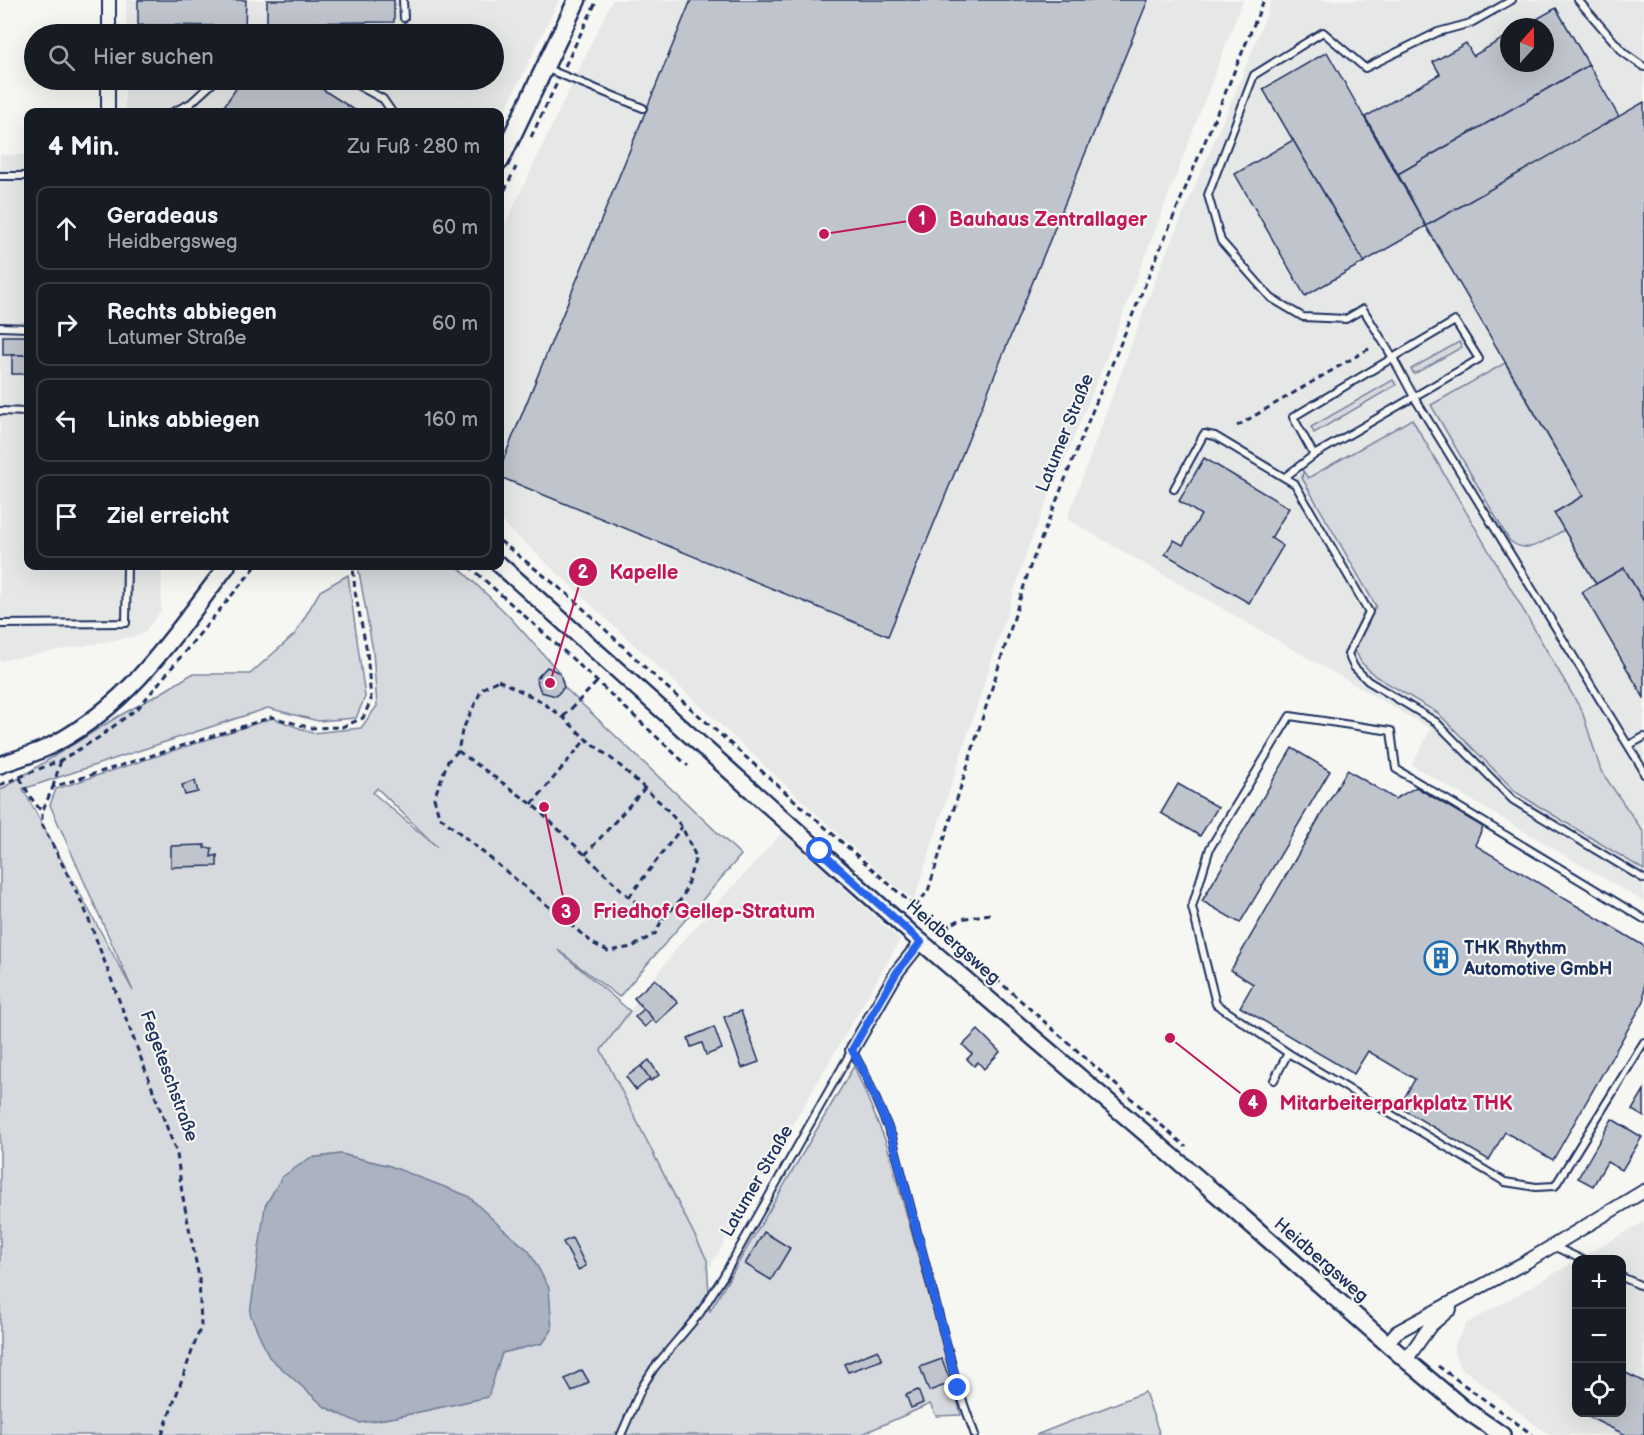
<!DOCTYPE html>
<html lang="de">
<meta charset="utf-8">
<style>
:root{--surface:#171b24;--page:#20242c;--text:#f1f3f6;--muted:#9ea1a6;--line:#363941}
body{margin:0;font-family:"Balsamiq Sans",sans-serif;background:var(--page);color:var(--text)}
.controls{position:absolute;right:18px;bottom:18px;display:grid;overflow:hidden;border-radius:12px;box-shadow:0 6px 24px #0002}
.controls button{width:54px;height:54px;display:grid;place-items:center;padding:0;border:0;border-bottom:2px solid var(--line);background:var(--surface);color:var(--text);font:30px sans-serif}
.compass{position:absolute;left:1500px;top:18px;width:54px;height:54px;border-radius:50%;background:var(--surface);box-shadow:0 6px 24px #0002;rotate:21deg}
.stop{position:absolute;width:18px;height:18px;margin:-14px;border:4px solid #2563eb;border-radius:50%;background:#fff}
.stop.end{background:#2563eb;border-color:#fff;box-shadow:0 2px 6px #0008}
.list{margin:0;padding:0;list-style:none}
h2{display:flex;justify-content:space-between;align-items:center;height:78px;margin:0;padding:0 24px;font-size:26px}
h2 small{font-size:20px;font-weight:400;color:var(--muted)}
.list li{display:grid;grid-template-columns:39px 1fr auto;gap:18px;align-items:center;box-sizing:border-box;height:84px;margin:0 12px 12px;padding:0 12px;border:2px solid var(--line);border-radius:12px}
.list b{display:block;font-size:22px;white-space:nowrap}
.list p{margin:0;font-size:20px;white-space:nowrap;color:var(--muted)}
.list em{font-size:20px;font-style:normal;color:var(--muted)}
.icon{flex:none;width:33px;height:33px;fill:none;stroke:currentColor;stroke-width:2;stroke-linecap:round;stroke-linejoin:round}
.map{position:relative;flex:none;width:1644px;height:1435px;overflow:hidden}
.search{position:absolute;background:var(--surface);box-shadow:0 6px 24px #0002;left:24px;top:24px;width:480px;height:66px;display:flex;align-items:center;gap:15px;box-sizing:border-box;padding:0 21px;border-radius:33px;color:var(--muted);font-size:22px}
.panel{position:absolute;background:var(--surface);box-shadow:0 6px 24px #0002;left:24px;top:108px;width:480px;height:462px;border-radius:12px}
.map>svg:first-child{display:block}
.built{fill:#e6e7e7;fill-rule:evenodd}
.green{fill:#d6d9dd;stroke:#78849e;stroke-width:1.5;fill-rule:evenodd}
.water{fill:#abb2c0;stroke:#717e99;stroke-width:1.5}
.building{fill:#c0c4cd;stroke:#1b2f5e;stroke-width:1.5}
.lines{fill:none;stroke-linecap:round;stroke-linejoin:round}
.service-casing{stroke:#1b2f5e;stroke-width:10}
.minor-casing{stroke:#1b2f5e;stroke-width:16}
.tertiary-casing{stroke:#1b2f5e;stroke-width:20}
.secondary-casing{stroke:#1b2f5e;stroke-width:21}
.path{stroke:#1b2f5e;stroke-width:3;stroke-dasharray:6 4.5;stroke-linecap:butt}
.service{stroke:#f6f6f2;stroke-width:6}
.minor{stroke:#f6f6f2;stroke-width:12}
.tertiary{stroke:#f6f6f2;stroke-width:15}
.secondary{stroke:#f6f6f2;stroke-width:16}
.route{stroke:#2563eb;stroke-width:8}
.labels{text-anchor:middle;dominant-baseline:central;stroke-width:4.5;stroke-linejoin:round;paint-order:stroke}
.street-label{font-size:18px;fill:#1b2f5e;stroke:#f6f6f2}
.poi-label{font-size:18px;font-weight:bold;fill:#1b2f5e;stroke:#f6f6f2;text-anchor:start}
.leader{fill:none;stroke:#c2185b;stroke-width:2}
.callout-dot{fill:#c2185b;stroke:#f6f6f2;stroke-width:2}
.mark-label{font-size:18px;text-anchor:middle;font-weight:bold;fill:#fff}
.callout-label{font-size:20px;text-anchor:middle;font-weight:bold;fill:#c2185b;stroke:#f6f6f2;stroke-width:4.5;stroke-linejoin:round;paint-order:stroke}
</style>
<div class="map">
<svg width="1644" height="1435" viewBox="0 0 1644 1435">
<rect width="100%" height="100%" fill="#f6f6f2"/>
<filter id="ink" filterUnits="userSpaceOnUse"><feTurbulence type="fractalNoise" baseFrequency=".0167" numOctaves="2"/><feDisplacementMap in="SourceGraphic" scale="12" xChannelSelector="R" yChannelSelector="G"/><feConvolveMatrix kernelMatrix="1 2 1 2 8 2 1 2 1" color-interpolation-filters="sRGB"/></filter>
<g filter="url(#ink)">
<g class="built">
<path d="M126,0H559L500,121V112H125V80H494V34H126Z"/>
<path d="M612,0H1243L1102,369L1029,545L914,900L889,881L500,520V235Z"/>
<path d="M1272,0H1644V902L1412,765L1431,729L1067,519L1159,270L1245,69ZM1509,27H1545V63H1509Z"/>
<path d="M0,155H28V566H162L161,611L142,635L0,661Z"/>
<path d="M783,832L900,940L710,1267L601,1050L676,949Z"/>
<path d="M1644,1222V1435H1549L1458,1365L1454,1346L1466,1324L1576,1261V1412H1622V1260L1578,1259Z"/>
</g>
<g class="green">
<path d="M1459,342L1462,347L1414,374L1411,369Z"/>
<path d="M1505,363L1583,496L1555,512L1564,530C1545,540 1528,557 1509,540L1431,405Z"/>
<path d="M1393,380L1396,385L1314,433L1311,427Z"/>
<path d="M1412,419L1582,711L1601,771L1644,833V870L1517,793L1438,713L1375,676L1361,662L1354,648L1376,606L1302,478L1303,471L1308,478Z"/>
<path d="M358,566H457L507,614L560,673L547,668L536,679L541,691L556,696L564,687L741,855L619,997L558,950L630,1011L601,1050L707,1260L710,1311L854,1066L886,1142L938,1327L961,1415L936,1416L930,1404L860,1435H619L616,1432L614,1435H0V790L117,717L161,693L192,674H250L295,634L320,591L348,575L365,697L356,718L318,721L268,708L23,789L133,991L50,805L56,789L273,718L312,733L361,728L377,706L373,651ZM377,788L437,847L373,793ZM341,1154L390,1166L504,1230L529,1251L543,1343L502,1353L487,1397L396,1417L359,1423L310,1158Z"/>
<path d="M1145,1392L1160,1435H1036Z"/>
</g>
<path class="water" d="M341,1154L390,1166L468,1196L504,1230L529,1251L549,1288L552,1330L543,1343L502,1353L488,1397L396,1417L359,1423L325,1407L269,1357L250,1314L265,1206L282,1177L310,1158Z"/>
<g class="building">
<path d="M138,0H246L245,26L138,25Z"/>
<path d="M267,0H394V22L267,23Z"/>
<path d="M691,0H1148L888,636L500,477V468Z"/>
<path d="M1556,8L1589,65L1398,174L1365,117L1440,74L1433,62L1466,43L1473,56L1509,35V63H1545V27H1523Z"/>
<path d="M1327,52L1426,226L1364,262L1263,89Z"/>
<path d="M1589,65L1619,117L1426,226L1398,174Z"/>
<path d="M242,80H308L358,112H220Z"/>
<path d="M1644,102V602L1624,568L1596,584L1564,530L1554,513L1583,496L1426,226Z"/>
<path d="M1293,140L1364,262L1305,296L1235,174Z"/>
<rect x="3" y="336" width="25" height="19"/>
<rect x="12" y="355" width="16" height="19"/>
<path d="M1204,458L1289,508L1271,538L1283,546L1249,603L1165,554L1174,540L1183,545L1201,515L1179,501Z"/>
<path d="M1624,568L1644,602V698L1582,592Z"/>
<path d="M547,667L560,673L564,687L556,696L541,692L536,679Z"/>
<path d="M1292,748L1330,771L1240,923L1202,901Z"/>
<path d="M1347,770L1395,799L1416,787L1483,827L1475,845L1644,946V1001L1553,1160L1505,1132L1489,1160L1399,1107L1415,1079L1368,1051L1354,1074L1240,1007L1253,984L1231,970Z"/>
<path d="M195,781L198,792L185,795L182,785Z"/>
<path d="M1178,784L1218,807L1200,836L1161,813Z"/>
<path d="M205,845L204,848H212L211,857L217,855V866L171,867V846Z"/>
<path d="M655,979L678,1003L656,1023L634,998Z"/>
<path d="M644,1009L653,1019L645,1027L635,1017Z"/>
<path d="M741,1011L759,1062L742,1068L724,1017Z"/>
<path d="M714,1027L722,1049L706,1055L702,1043L691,1047L688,1038Z"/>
<path d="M978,1030L1000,1052L984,1069L978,1062L974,1066L967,1059L972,1054L963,1045Z"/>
<path d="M649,1060L659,1075L651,1081L641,1066Z"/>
<path d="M641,1066L650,1079L636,1090L626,1077Z"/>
<path d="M1644,1090V1117L1632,1110Z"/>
<path d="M1612,1119L1642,1137L1622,1170L1607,1162L1593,1186L1578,1178Z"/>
<path d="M764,1232L790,1248L771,1280L745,1264Z"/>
<path d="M572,1238L586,1266L578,1270L563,1242Z"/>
<path d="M878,1350L882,1360L848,1372L844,1364Z"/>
<path d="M942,1359L951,1383L929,1391L920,1367Z"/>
<path d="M582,1370L589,1382L572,1392L565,1379Z"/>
<path d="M1622,1371L1644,1382V1435H1626L1578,1412H1622Z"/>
<path d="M918,1390L923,1403L911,1408L906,1395Z"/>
</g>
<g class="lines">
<g class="service-casing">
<g id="service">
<path d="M403,0L404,18"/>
<path d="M1512,0L1471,23L1438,32L1365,68L1323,32L1254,75L1208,195L1221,241L1271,298L1303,317L1346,319L1363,309L1393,358L1414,397L1642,768L1644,774"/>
<path d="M1578,0L1624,53L1644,67"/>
<path d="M545,68L643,108"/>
<path d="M348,80L383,99L392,112"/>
<path d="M173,112L191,103L216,80"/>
<path d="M0,176H28"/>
<path d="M0,327L28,328"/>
<path d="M0,411L28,412"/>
<path d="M1285,477L1314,455L1479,359L1455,321L1293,417L1314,455"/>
<path d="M1174,489L1204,434L1215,436L1295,484L1369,612L1348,654L1354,667L1368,681L1436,722L1513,800L1644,879"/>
<path d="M0,624L126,623L127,566"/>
<path d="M1629,745L1644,737"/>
<path d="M1644,919L1396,769L1391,731L1290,716L1210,848L1192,907L1216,1004L1288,1053L1505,1182L1536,1187L1555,1186L1644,1042"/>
<path d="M852,1050L866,1076L892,1137L958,1388L975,1435"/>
<path d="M1274,1080L1288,1053"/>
<path d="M1553,1246L1583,1260"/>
<path d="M1622,1277L1644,1287"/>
<path d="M621,1435L642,1387L654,1368L700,1313L723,1277L852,1050"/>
</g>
</g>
<g class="minor-casing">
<g id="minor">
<path d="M109,34V0"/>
<path d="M108,112V80"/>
<path d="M852,1050L897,972L921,942"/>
<path d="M1387,1343L1397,1332L1526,1262L1644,1191"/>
<path d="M1406,1360L1430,1326L1450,1309"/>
</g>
</g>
<g class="tertiary-casing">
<g id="tertiary">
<path d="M500,565L912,934L1206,1185L1406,1360L1463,1408L1502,1435"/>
<path d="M0,765C18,758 39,753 56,743C134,700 175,634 227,566"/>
</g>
</g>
<g class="secondary-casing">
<path id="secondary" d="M500,161L577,0"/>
</g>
<g class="path">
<path d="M565,66L597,0"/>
<path d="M531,137L557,83"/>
<path d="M500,200L516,167"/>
<path d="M1237,426L1372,347"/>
<path d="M500,541L571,597L652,674L1186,1147"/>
<path d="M469,566L576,662L688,766"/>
<path d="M498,680L539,700L563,717L586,739L617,763L663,805L682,827L696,857L683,897L662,920L655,934L632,947L608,951L594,944L439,816L434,798L448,761L458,751L462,731L482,689Z"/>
<path d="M563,717L597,682"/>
<path d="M458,751L532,804L629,897L661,920"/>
<path d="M20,778L31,798L42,812"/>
<path d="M0,785L61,760L98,738L139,707L256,566"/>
<path d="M53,787L61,760"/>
<path d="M532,804L586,739"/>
<path d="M585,855L645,788"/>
<path d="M629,897L682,827"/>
<path d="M915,907L928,891L1030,567L1092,412L1264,0"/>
<path d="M934,923L948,926L961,919L990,914"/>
<path d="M1438,1366L1533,1435"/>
<path d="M162,1435L201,1326L199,1277L182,1193L177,1154L84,907L42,824V812L53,787L272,717L311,728L342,727L363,718L371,700L367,651L355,592L353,566"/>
</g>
<use href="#service" class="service"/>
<use href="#minor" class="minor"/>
<use href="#tertiary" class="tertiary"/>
<use href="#secondary" class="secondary"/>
</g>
</g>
<g class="lines" filter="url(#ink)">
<path class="route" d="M820,851L921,942L897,972L852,1050L866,1076L892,1137L958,1388"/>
</g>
<defs>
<g id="building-ring" transform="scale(1.725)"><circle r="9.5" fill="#f6f6f2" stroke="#1f6fb2" stroke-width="1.5"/><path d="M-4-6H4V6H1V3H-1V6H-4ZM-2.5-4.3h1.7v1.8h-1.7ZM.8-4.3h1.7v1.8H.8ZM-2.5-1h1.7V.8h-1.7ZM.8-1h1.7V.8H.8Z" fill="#1f6fb2"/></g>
</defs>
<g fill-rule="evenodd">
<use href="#building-ring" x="1441" y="958"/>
</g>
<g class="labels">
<g class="street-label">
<text transform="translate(1065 433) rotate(-68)">Latumer Straße</text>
<text transform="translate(953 942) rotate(41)">Heidbergsweg</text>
<text transform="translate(169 1076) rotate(70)">Fegeteschstraße</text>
<text transform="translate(757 1181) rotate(-60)">Latumer Straße</text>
<text transform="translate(1321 1260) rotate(41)">Heidbergsweg</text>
</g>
<g class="poi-label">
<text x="1464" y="948">THK Rhythm<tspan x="1464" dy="21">Automotive GmbH</tspan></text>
</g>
</g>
<path class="leader" d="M824 234L922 219M550 683L583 572M544 807L566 911M1170 1038L1253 1103"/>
<g class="callout-dot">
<circle cx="824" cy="234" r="6"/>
<circle cx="550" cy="683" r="6"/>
<circle cx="544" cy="807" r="6"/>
<circle cx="1170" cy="1038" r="6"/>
<circle cx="922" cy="219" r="15"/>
<circle cx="583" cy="572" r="15"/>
<circle cx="566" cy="911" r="15"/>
<circle cx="1253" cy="1103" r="15"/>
</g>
<g class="mark-label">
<text x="922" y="225">1</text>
<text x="583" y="578">2</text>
<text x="566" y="918">3</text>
<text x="1253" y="1109">4</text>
</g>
<g class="callout-label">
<text x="1048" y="226">Bauhaus Zentrallager</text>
<text x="644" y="579">Kapelle</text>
<text x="704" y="918">Friedhof Gellep-Stratum</text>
<text x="1396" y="1110">Mitarbeiterparkplatz THK</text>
</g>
</svg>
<div class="controls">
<button>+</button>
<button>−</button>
<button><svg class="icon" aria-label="locate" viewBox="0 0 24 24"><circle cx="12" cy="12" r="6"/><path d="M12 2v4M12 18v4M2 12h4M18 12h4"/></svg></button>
</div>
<svg class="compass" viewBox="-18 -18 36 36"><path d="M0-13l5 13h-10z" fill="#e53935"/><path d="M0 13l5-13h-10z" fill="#9ea1a6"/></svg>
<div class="stop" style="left:820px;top:851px"></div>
<div class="stop end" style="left:958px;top:1388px"></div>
<div class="search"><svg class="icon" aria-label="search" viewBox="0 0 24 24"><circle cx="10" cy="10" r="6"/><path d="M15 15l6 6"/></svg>Hier suchen</div>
<section class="panel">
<h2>4 Min.<small>Zu Fuß · 280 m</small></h2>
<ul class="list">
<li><svg class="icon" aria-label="ahead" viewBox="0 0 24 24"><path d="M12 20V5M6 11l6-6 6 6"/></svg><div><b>Geradeaus</b><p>Heidbergsweg</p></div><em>60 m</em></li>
<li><svg class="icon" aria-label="right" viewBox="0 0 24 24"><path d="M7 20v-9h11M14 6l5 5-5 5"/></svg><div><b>Rechts abbiegen</b><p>Latumer Straße</p></div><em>60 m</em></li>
<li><svg class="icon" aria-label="left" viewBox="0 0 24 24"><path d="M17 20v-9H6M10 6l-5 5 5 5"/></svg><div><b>Links abbiegen</b></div><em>160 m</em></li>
<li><svg class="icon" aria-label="arrive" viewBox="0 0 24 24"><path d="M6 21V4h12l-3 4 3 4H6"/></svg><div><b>Ziel erreicht</b></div></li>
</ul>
</section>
</div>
